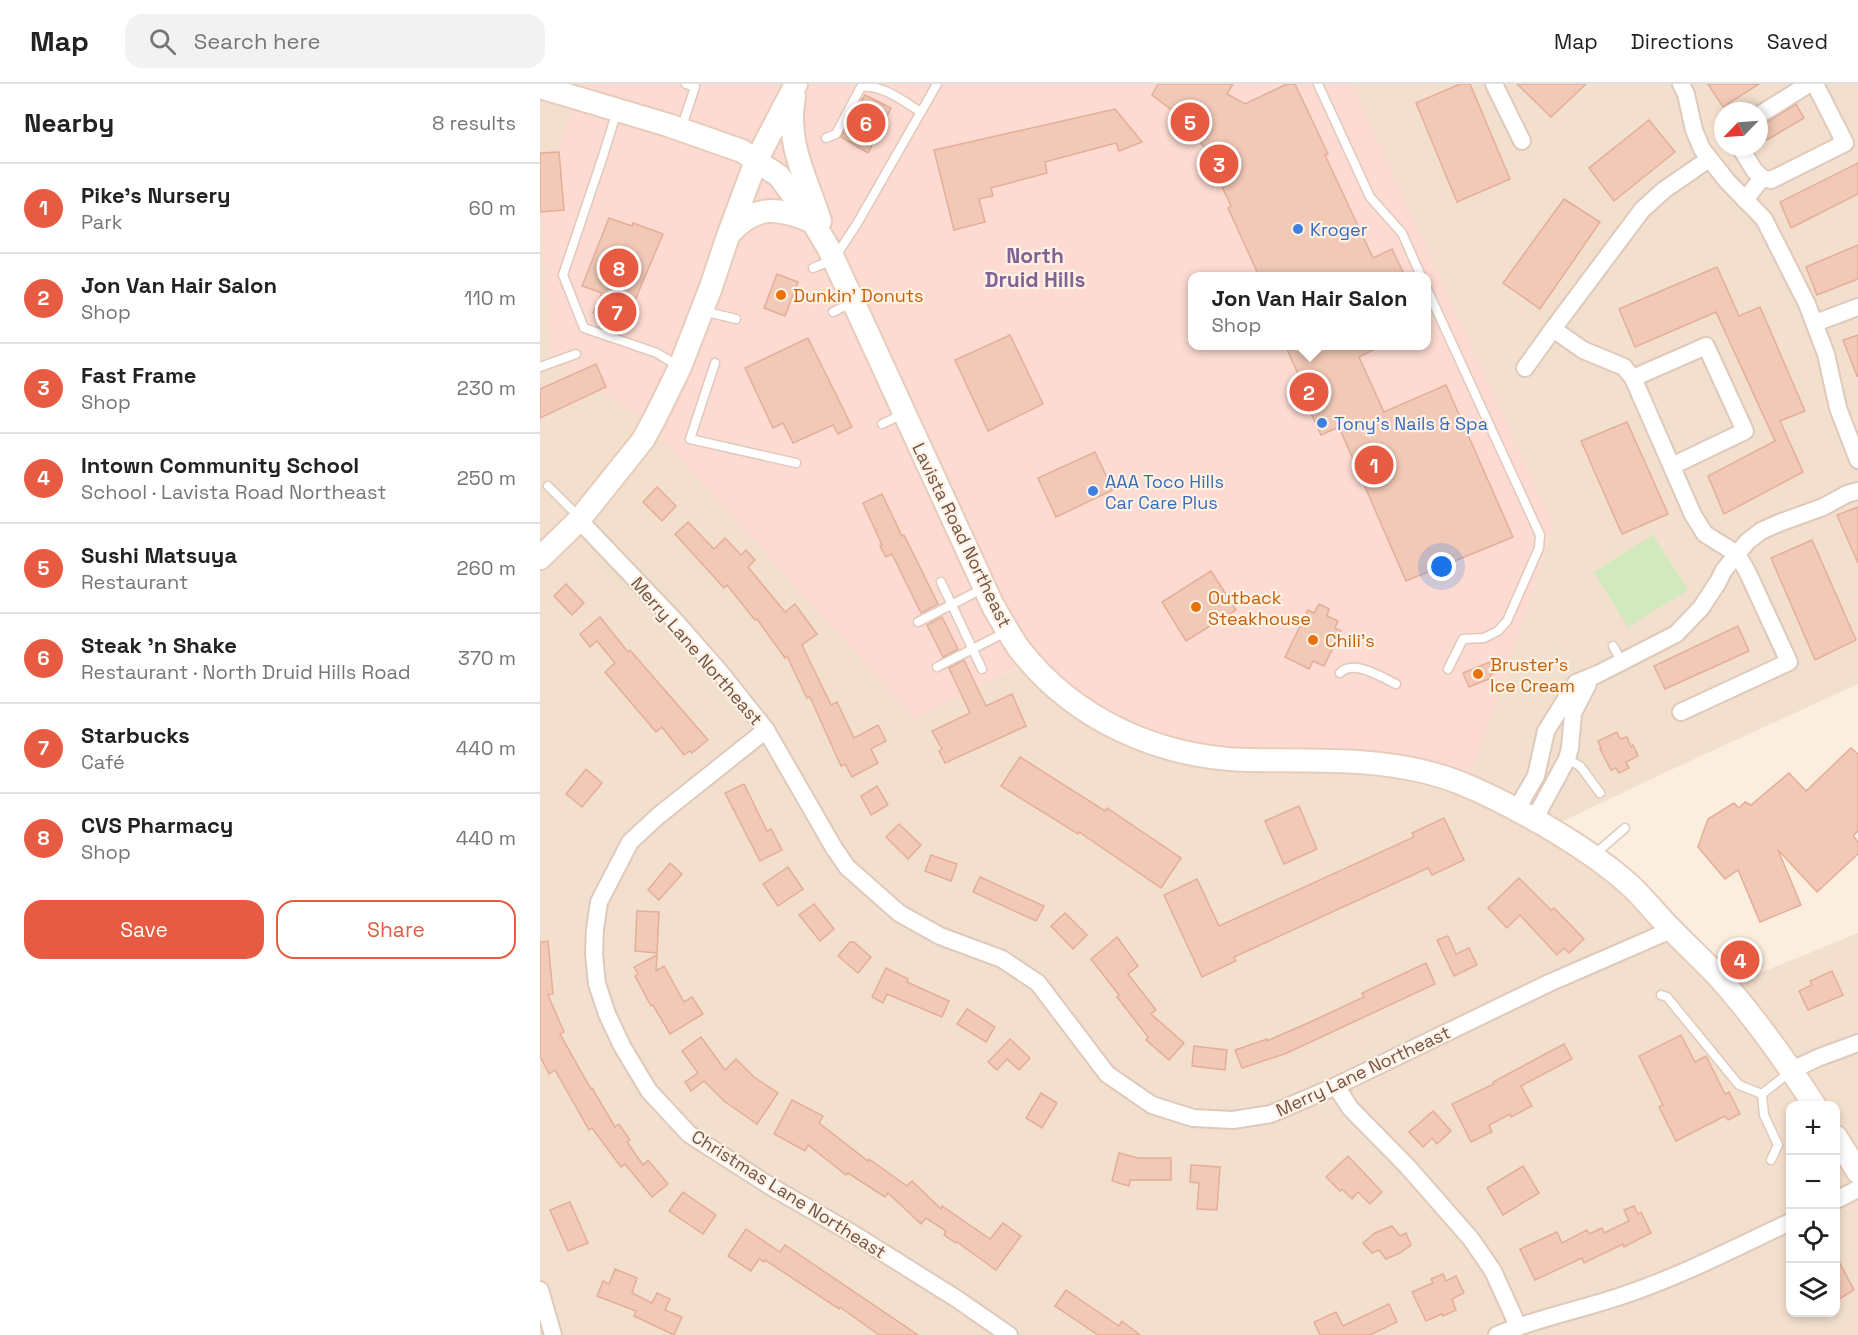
<!DOCTYPE html>
<meta charset="utf-8">
<style>
:root{--surface:#fff;--page:#f2f2f2;--text:#222;--muted:#767676;--line:#e0e0e0;--accent:#e75b42}
body{margin:0;font-family:"Space Grotesk",sans-serif;background:var(--page);color:var(--text)}
.controls{position:absolute;right:18px;bottom:18px;display:grid;overflow:hidden;border-radius:12px;box-shadow:0 3px 9px #0003}
.controls button{width:54px;height:54px;display:grid;place-items:center;padding:0;border:0;border-bottom:2px solid var(--line);background:var(--surface);color:var(--text);font:30px sans-serif}
.compass{position:absolute;left:1174px;top:18px;width:54px;height:54px;border-radius:50%;background:var(--surface);box-shadow:0 3px 9px #0003;rotate:245deg}
.you{position:absolute;left:902px;top:483px;width:21px;height:21px;margin:-15px;border:4px solid #fff;border-radius:50%;background:#1a73e8;box-shadow:0 0 0 9px #1a73e833}
.badge{display:grid;place-items:center;width:39px;height:39px;border-radius:50%;background:var(--accent);color:#fff;font-size:20px;font-weight:700}
.pin{position:absolute;translate:-50% -50%;border:3px solid #fff;box-shadow:0 2px 6px #0006}
.popup{position:absolute;left:648px;top:188px;width:243px;height:78px;box-sizing:border-box;display:grid;place-content:center;border-radius:12px;background:var(--surface);filter:drop-shadow(0 2px 4px #0005);font-size:20px;white-space:nowrap;color:var(--muted)}
.popup b{font-size:22px;color:var(--text)}
.popup::after{content:'';position:absolute;left:50%;top:100%;margin-left:-12px;border:12px solid transparent;border-top-color:var(--surface)}
.list{margin:0;padding:0;list-style:none}
h2{display:flex;justify-content:space-between;align-items:center;height:78px;margin:0;padding:0 24px;font-size:26px}
h2 small{font-size:20px;font-weight:400;color:var(--muted)}
.list li{display:grid;grid-template-columns:39px 1fr auto;gap:18px;align-items:center;box-sizing:border-box;height:90px;padding:0 24px;border-top:2px solid var(--line)}
.list b{display:block;font-size:22px;white-space:nowrap}
.list p{margin:0;font-size:20px;white-space:nowrap;color:var(--muted)}
.list em{font-size:20px;font-style:normal;color:var(--muted)}
.actions{display:flex;gap:12px;padding:18px 24px}
.actions a{flex:1;padding:14px 0;border:2px solid var(--accent);border-radius:18px;text-align:center;font-size:21px;color:var(--accent)}
.actions .main{background:var(--accent);color:#fff}
.icon{flex:none;width:33px;height:33px;fill:none;stroke:currentColor;stroke-width:2;stroke-linecap:round;stroke-linejoin:round}
.map{position:relative;flex:none;width:1318px;height:1251px;overflow:hidden}
header{display:flex;align-items:center;gap:36px;box-sizing:border-box;height:84px;padding:0 30px;background:var(--surface);border-bottom:2px solid var(--line)}
header strong{font-size:28px}
nav{display:flex;gap:33px;margin-inline-start:auto;font-size:21px}
.search{width:420px;height:54px;background:var(--page);display:flex;align-items:center;gap:15px;box-sizing:border-box;padding:0 21px;border-radius:18px;color:var(--muted);font-size:22px}
main{display:flex}
aside{flex:1;background:var(--surface)}
.map>svg:first-child{display:block}
.residential{fill:#f3dfcd;fill-rule:evenodd}
.commercial{fill:#fddbd2;fill-rule:evenodd}
.park{fill:#d2e9be}
.building{fill:#f1c9b6;stroke:#e4ae97;stroke-width:1.5}
.lines{fill:none;stroke-linecap:round;stroke-linejoin:round}
.service-casing{stroke:#dfc9bb;stroke-width:11}
.minor-casing{stroke:#dfc9bb;stroke-width:20}
.secondary-casing{stroke:#e6ccbb;stroke-width:26}
.service{stroke:#fff;stroke-width:8}
.minor{stroke:#fff;stroke-width:16}
.secondary{stroke:#fff;stroke-width:22}
.shop-dot{fill:#3f7fe0;stroke:#fff2e4;stroke-width:2}
.food-dot{fill:#e8710a;stroke:#fff2e4;stroke-width:2}
.labels{text-anchor:middle;dominant-baseline:central;stroke-width:4.5;stroke-linejoin:round;paint-order:stroke}
.shop-label{font-size:18px;fill:#366cbe;stroke:#fff2e4;text-anchor:start}
.food-label{font-size:18px;fill:#c56008;stroke:#fff2e4;text-anchor:start}
.street-label{font-size:18px;fill:#715347;stroke:#fff2e4}
.quarter-label{font-size:21px;font-weight:bold;fill:#806295;stroke:#fff2e4}
</style>
<header>
<strong>Map</strong>
<div class="search"><svg class="icon" aria-label="search" viewBox="0 0 24 24"><circle cx="10" cy="10" r="6"/><path d="M15 15l6 6"/></svg>Search here</div>
<nav><a>Map</a><a>Directions</a><a>Saved</a></nav>
</header>
<main>
<aside>
<h2>Nearby<small>8 results</small></h2>
<ul class="list">
<li><span class="badge">1</span><div><b>Pike's Nursery</b><p>Park</p></div><em>60 m</em></li>
<li><span class="badge">2</span><div><b>Jon Van Hair Salon</b><p>Shop</p></div><em>110 m</em></li>
<li><span class="badge">3</span><div><b>Fast Frame</b><p>Shop</p></div><em>230 m</em></li>
<li><span class="badge">4</span><div><b>Intown Community School</b><p>School · Lavista Road Northeast</p></div><em>250 m</em></li>
<li><span class="badge">5</span><div><b>Sushi Matsuya</b><p>Restaurant</p></div><em>260 m</em></li>
<li><span class="badge">6</span><div><b>Steak 'n Shake</b><p>Restaurant · North Druid Hills Road</p></div><em>370 m</em></li>
<li><span class="badge">7</span><div><b>Starbucks</b><p>Café</p></div><em>440 m</em></li>
<li><span class="badge">8</span><div><b>CVS Pharmacy</b><p>Shop</p></div><em>440 m</em></li>
</ul>
<div class="actions"><a class="main">Save</a><a>Share</a></div>
</aside>
<div class="map">
<svg width="1318" height="1251" viewBox="0 0 1318 1251">
<rect width="100%" height="100%" fill="#fceede"/>
<path class="residential" d="M0,0H39L1,126L104,335L375,633L480,583L515,620L816,675L925,704L965,595L1013,441L812,0H1318V600L1124,689L1011,743L1193,900L1318,849V1251H0ZM1183,27H1219V63H1183ZM1250,1022H1296V1228H1250Z"/>
<path class="commercial" d="M39,0H812L1013,441L965,595L925,704L816,675L758,680L570,646L515,620L479,583L375,634L104,335L12,276L1,126ZM652,192H886V262H652Z"/>
<path class="park" d="M1113,451L1148,506L1088,543L1054,488Z"/>
<g class="building">
<path d="M618,0H693L687,10L705,20L747,0H755L788,70L785,71L833,174L852,165L865,192H719L688,124L691,122L654,43L612,11Z"/>
<path d="M920,0H930L970,95L917,118L876,19Z"/>
<path d="M977,0H1046L1011,33Z"/>
<path d="M1168,0H1219L1183,23Z"/>
<path d="M325,11L351,24L328,69L301,53Z"/>
<path d="M1256,20L1264,34L1227,56L1220,43Z"/>
<path d="M575,25L602,58L579,67L576,59L505,78L507,89L451,104L453,112L439,115L445,138L414,146L394,66Z"/>
<path d="M1109,36L1135,68L1074,117L1049,84Z"/>
<path d="M19,68L24,126L0,128V69Z"/>
<path d="M1318,79V110L1251,144L1240,118Z"/>
<path d="M1024,115L1060,138L1000,225L963,199Z"/>
<path d="M69,134L92,142L93,139L123,150L84,242L53,229L62,209L42,202Z"/>
<path d="M1318,161V195L1277,211L1266,183Z"/>
<path d="M1177,183L1199,232L1220,223L1265,327L1240,337L1263,388L1184,430L1168,392L1235,357L1176,228L1095,263L1079,225Z"/>
<path d="M237,190L258,198L245,232L224,224Z"/>
<path d="M470,251L503,320L448,347L415,276Z"/>
<path d="M1318,251V292H1317L1303,256Z"/>
<path d="M268,254L312,343L298,350L293,341L253,359L243,339L233,344L205,284Z"/>
<path d="M745,261H843L819,273L844,328L906,301L973,453L866,497L799,343L781,351L758,301L762,299Z"/>
<path d="M56,280L66,303L0,334V305Z"/>
<path d="M1087,338L1128,430L1082,450L1041,357Z"/>
<path d="M555,368L573,406L516,433L498,394Z"/>
<path d="M117,403L136,422L122,437L103,418Z"/>
<path d="M342,410L362,452L364,451L398,520L381,529L352,470L346,473L340,462L342,461L323,419Z"/>
<path d="M1318,423V479L1297,431Z"/>
<path d="M148,438L174,465L185,454L201,471L206,466L215,476L208,483L245,528L255,520L277,550L262,561L291,621L297,618L314,654L338,641L346,657L331,665L338,679L312,693L305,680L301,682L270,613L267,614L247,572L245,574L217,535L215,536L187,501L184,504L135,450Z"/>
<path d="M1272,456L1316,556L1275,576L1231,474Z"/>
<path d="M671,487L696,526L646,557L622,518Z"/>
<path d="M26,500L44,519L32,531L14,512Z"/>
<path d="M779,520L789,525L787,532L798,537L795,544L801,547L784,582L773,577L769,585L745,573L768,526L774,529Z"/>
<path d="M60,533L88,568L90,566L168,656L152,669L150,667L144,671L122,643L116,648L65,588L75,579L57,557L50,563L40,550Z"/>
<path d="M402,533L418,565L403,573L387,541Z"/>
<path d="M1198,542L1209,567L1125,605L1114,582Z"/>
<path d="M424,576L446,622L472,610L486,642L405,679L399,667L402,665L392,647L430,629L409,584Z"/>
<path d="M950,578L954,589L950,591L951,594L929,603L923,589Z"/>
<path d="M1077,648L1080,655L1087,653L1091,663L1093,661L1098,672L1086,678L1089,684L1079,689L1076,684L1071,686L1060,665L1061,664L1058,657Z"/>
<path d="M1311,664L1318,670V747L1313,752L1318,758V770L1277,808L1238,766L1261,821L1220,838L1198,786L1185,795L1158,763L1168,735L1194,719L1199,724L1205,718L1211,721L1249,689L1266,707Z"/>
<path d="M480,673L565,727L567,724L641,774L621,804L539,748L538,750L461,702Z"/>
<path d="M46,685L62,699L42,723L26,710Z"/>
<path d="M204,700L227,747L231,745L242,766L220,777L185,709Z"/>
<path d="M337,702L348,721L331,731L321,712Z"/>
<path d="M759,722L777,765L744,780L725,737Z"/>
<path d="M904,734L924,776L892,791L888,784L694,873L696,877L662,893L624,811L657,795L679,842L874,753L872,749Z"/>
<path d="M359,740L381,761L368,775L346,753Z"/>
<path d="M391,771L417,780L411,797L385,787Z"/>
<path d="M130,779L142,790L119,816L108,806Z"/>
<path d="M248,783L263,805L238,822L223,800Z"/>
<path d="M440,793L504,822L496,837L433,808Z"/>
<path d="M979,794L1011,826L1014,824L1044,855L1029,869L1024,864L1017,871L980,831L967,844L948,824Z"/>
<path d="M274,820L294,845L280,857L259,831Z"/>
<path d="M97,827L119,828L117,869L95,867Z"/>
<path d="M525,829L547,851L533,865L511,842Z"/>
<path d="M908,852L916,870L929,864L937,881L914,892L897,856Z"/>
<path d="M577,853L598,882L588,890L616,926L611,930L644,959L629,976L606,956L608,953L577,913L579,911L551,875Z"/>
<path d="M8,857L13,910L8,911L24,948L20,950L51,1005L52,1004L75,1043L79,1040L90,1056L87,1058L103,1081L108,1076L128,1100L112,1113L85,1080L81,1083L52,1044L49,1046L15,986L9,990L0,972V858Z"/>
<path d="M310,858H314L331,873L318,889L298,872Z"/>
<path d="M117,871L116,887L124,882L144,918L152,913L163,930L130,950L113,921L111,922L95,892L98,890L94,883Z"/>
<path d="M886,879L895,900L747,969L702,984L695,966L727,955V957L768,939L824,913L822,909Z"/>
<path d="M346,884L368,895L367,898L409,917L402,933L347,910L343,919L332,913Z"/>
<path d="M1292,887L1303,911L1268,926L1259,907L1272,901L1270,897Z"/>
<path d="M427,925L455,943L446,958L417,940Z"/>
<path d="M1141,951L1155,978L1166,972L1185,1010L1189,1008L1200,1030L1188,1036L1185,1032L1136,1057L1119,1023L1123,1021L1099,972Z"/>
<path d="M161,953L185,986L196,975L214,993L238,1009L217,1040L184,1017L164,997L151,1007L145,998L158,989L142,967Z"/>
<path d="M470,955L490,974L479,986L467,975L457,986L448,978Z"/>
<path d="M1024,960L1032,975L981,1002L992,1022L971,1033L970,1030L949,1041L952,1048L931,1058L912,1020L954,1000L953,998Z"/>
<path d="M654,962L687,966L685,986L652,982Z"/>
<path d="M501,1009L517,1019L502,1044L486,1034Z"/>
<path d="M252,1016L283,1032L279,1039L328,1077L329,1075L367,1102L372,1097L401,1125L402,1122L450,1155L463,1139L481,1152L456,1186L417,1158L416,1159L404,1151L406,1147L386,1134L381,1140L348,1109L345,1113L308,1089L306,1091L268,1061L265,1067L234,1050Z"/>
<path d="M893,1027L911,1047L897,1060L892,1054L883,1063L869,1048Z"/>
<path d="M579,1069L598,1074H631V1096H590L589,1102L572,1097Z"/>
<path d="M808,1072L842,1108L830,1120L818,1108L812,1115L802,1105L800,1107L786,1093Z"/>
<path d="M651,1081L680,1083L677,1126L657,1125L659,1099L650,1098Z"/>
<path d="M983,1082L999,1109L963,1131L947,1104Z"/>
<path d="M143,1108L176,1131L163,1150L129,1127Z"/>
<path d="M30,1118L48,1159L28,1167L10,1126Z"/>
<path d="M1094,1122L1098,1130L1101,1128L1111,1149L1084,1163L1083,1160L1044,1179L1042,1174L995,1196L980,1165L1017,1148L1022,1159L1047,1146L1049,1150L1062,1144L1064,1149L1089,1137L1084,1126Z"/>
<path d="M852,1142L860,1152L866,1149L871,1161L860,1169L846,1175L839,1166L832,1169L823,1159L835,1149Z"/>
<path d="M206,1145L240,1168L245,1161L378,1251H339L300,1223L299,1225L225,1176L224,1178L219,1175L211,1187L188,1172Z"/>
<path d="M1296,1172L1314,1206L1296,1217Z"/>
<path d="M75,1185L97,1194L92,1209L112,1219L117,1209L130,1215L125,1226L142,1233L134,1251L94,1232L96,1227L57,1212L63,1197L69,1200Z"/>
<path d="M903,1190L906,1197L916,1192L924,1209L912,1215L916,1226L903,1232L902,1230L886,1237L872,1208L893,1199L891,1195Z"/>
<path d="M526,1206L579,1242L582,1237L600,1251H558L515,1222Z"/>
<path d="M849,1220L857,1238L830,1251H780L774,1238L796,1228L803,1242Z"/>
</g>
<g class="lines">
<g class="service-casing">
<g id="service">
<path d="M778,0L830,113L862,149L881,192"/>
<path d="M77,27L63,72L23,191L44,244L117,269L138,282"/>
<path d="M141,45L155,3L146,0"/>
<path d="M286,54L296,50L321,3C342,0 363,17 381,28"/>
<path d="M273,184L294,175L318,138L397,0"/>
<path d="M886,203L1000,451L999,464L967,537L958,547L944,554L923,555L908,585"/>
<path d="M163,227L196,235"/>
<path d="M293,228L313,218"/>
<path d="M175,279L150,355L256,379"/>
<path d="M0,283L36,270"/>
<path d="M342,340L363,330"/>
<path d="M8,402L40,434"/>
<path d="M401,498L442,585"/>
<path d="M378,538L444,504"/>
<path d="M1073,562L1082,578"/>
<path d="M397,583L468,547"/>
<path d="M800,589C814,575 841,593 856,600"/>
<path d="M1027,675L1040,682L1060,709"/>
<path d="M1055,770L1085,744"/>
<path d="M1177,889L1209,873"/>
<path d="M1121,911L1127,913L1199,1001L1222,1010"/>
<path d="M1222,1010L1224,1031L1238,1061L1231,1076"/>
<path d="M1222,1010L1250,988"/>
</g>
</g>
<g class="minor-casing">
<g id="minor">
<path d="M954,0L982,57"/>
<path d="M1141,0L1146,10L1154,46L1162,65L1187,97L1224,135L1267,220L1286,270L1298,324L1318,376"/>
<path d="M1219,31L1269,0"/>
<path d="M1200,63L1214,86L1222,94"/>
<path d="M1205,116L1222,94L1231,96L1305,59L1275,0"/>
<path d="M1275,239L1318,223"/>
<path d="M985,284L1013,245"/>
<path d="M1093,294L1166,262L1205,347L1132,382"/>
<path d="M39,436L137,539L180,588L226,646L294,764L307,783L359,829L400,852L462,875L498,899L567,990L612,1021L653,1034L693,1036L731,1030L796,1002L1009,899L1131,846"/>
<path d="M1141,628L1249,578L1207,487L1197,470L1165,450L1153,431L1093,294L1084,283L1043,266L1013,245L1102,126L1124,106L1169,75"/>
<path d="M226,646L118,732L90,758L59,818L55,845L54,870L57,900L67,930L82,962L109,1007L149,1050L230,1102L315,1151L417,1215L469,1251"/>
<path d="M976,726L996,692L1006,647L1036,599L1058,590L1136,550L1161,524L1178,498L1184,486L1197,470L1207,458L1221,447L1239,439L1283,423L1307,410L1318,407"/>
<path d="M994,736L1027,675L1030,664L1033,629L1048,600"/>
<path d="M1252,986L1280,973L1318,959"/>
<path d="M796,1002L810,1024L867,1082L931,1155L953,1187L978,1242"/>
<path d="M1296,1116L1318,1105"/>
<path d="M0,1206L13,1251"/>
<path d="M957,1251C997,1234 1040,1226 1081,1212C1139,1193 1195,1164 1250,1138"/>
</g>
</g>
<g class="secondary-casing">
<g id="secondary">
<path d="M0,3L128,41L202,67L239,92L273,138L289,165L453,522C462,537 470,552 480,566C535,636 618,673 706,676C777,677 850,672 918,698C970,719 1042,760 1084,796C1101,810 1115,829 1130,844C1145,860 1162,875 1177,891C1213,931 1245,976 1275,1022"/>
<path d="M254,13C245,59 267,95 280,137"/>
<path d="M189,150C215,120 239,123 273,138"/>
<path d="M0,474L39,436L103,356L115,334L140,283L171,203L188,152L216,77L256,0"/>
<path d="M1296,1053L1318,1088"/>
</g>
</g>
<use href="#service" class="service"/>
<use href="#minor" class="minor"/>
<use href="#secondary" class="secondary"/>
</g>
<g class="shop-dot">
<circle cx="758" cy="145" r="6"/>
<circle cx="782" cy="339" r="6"/>
<circle cx="553" cy="407" r="6"/>
</g>
<g class="food-dot">
<circle cx="241" cy="211" r="6"/>
<circle cx="656" cy="523" r="6"/>
<circle cx="773" cy="556" r="6"/>
<circle cx="938" cy="590" r="6"/>
</g>
<g class="labels">
<g class="shop-label">
<text x="770" y="145">Kroger</text>
<text x="794" y="339">Tony's Nails &amp; Spa</text>
<text x="565" y="397">AAA Toco Hills<tspan x="565" dy="21">Car Care Plus</tspan></text>
</g>
<g class="food-label">
<text x="253" y="211">Dunkin' Donuts</text>
<text x="668" y="513">Outback<tspan x="668" dy="21">Steakhouse</tspan></text>
<text x="785" y="556">Chili's</text>
<text x="950" y="580">Bruster's<tspan x="950" dy="21">Ice Cream</tspan></text>
</g>
<g class="street-label">
<text transform="translate(422 451) rotate(64)">Lavista Road Northeast</text>
<text transform="translate(157 567) rotate(49)">Merry Lane Northeast</text>
<text transform="translate(823 987) rotate(-25)">Merry Lane Northeast</text>
<text transform="translate(249 1110) rotate(32)">Christmas Lane Northeast</text>
</g>
<g class="quarter-label">
<text x="495" y="171">North<tspan x="495" dy="24">Druid Hills</tspan></text>
</g>
</g>
</svg>
<div class="controls">
<button>+</button>
<button>−</button>
<button><svg class="icon" aria-label="locate" viewBox="0 0 24 24"><circle cx="12" cy="12" r="6"/><path d="M12 2v4M12 18v4M2 12h4M18 12h4"/></svg></button>
<button><svg class="icon" aria-label="layers" viewBox="0 0 24 24"><path d="M12 4l9 5-9 5-9-5zM3 14l9 5 9-5"/></svg></button>
</div>
<svg class="compass" viewBox="-18 -18 36 36"><path d="M0-13l5 13h-10z" fill="#e53935"/><path d="M0 13l5-13h-10z" fill="#767676"/></svg>
<div class="you"></div>
<div class="pin badge" style="left:834px;top:381px">1</div>
<div class="pin badge" style="left:769px;top:308px">2</div>
<div class="popup"><b>Jon Van Hair Salon</b>Shop</div>
<div class="pin badge" style="left:679px;top:80px">3</div>
<div class="pin badge" style="left:1200px;top:876px">4</div>
<div class="pin badge" style="left:650px;top:38px">5</div>
<div class="pin badge" style="left:326px;top:39px">6</div>
<div class="pin badge" style="left:77px;top:228px">7</div>
<div class="pin badge" style="left:79px;top:184px">8</div>
</div>
</main>
